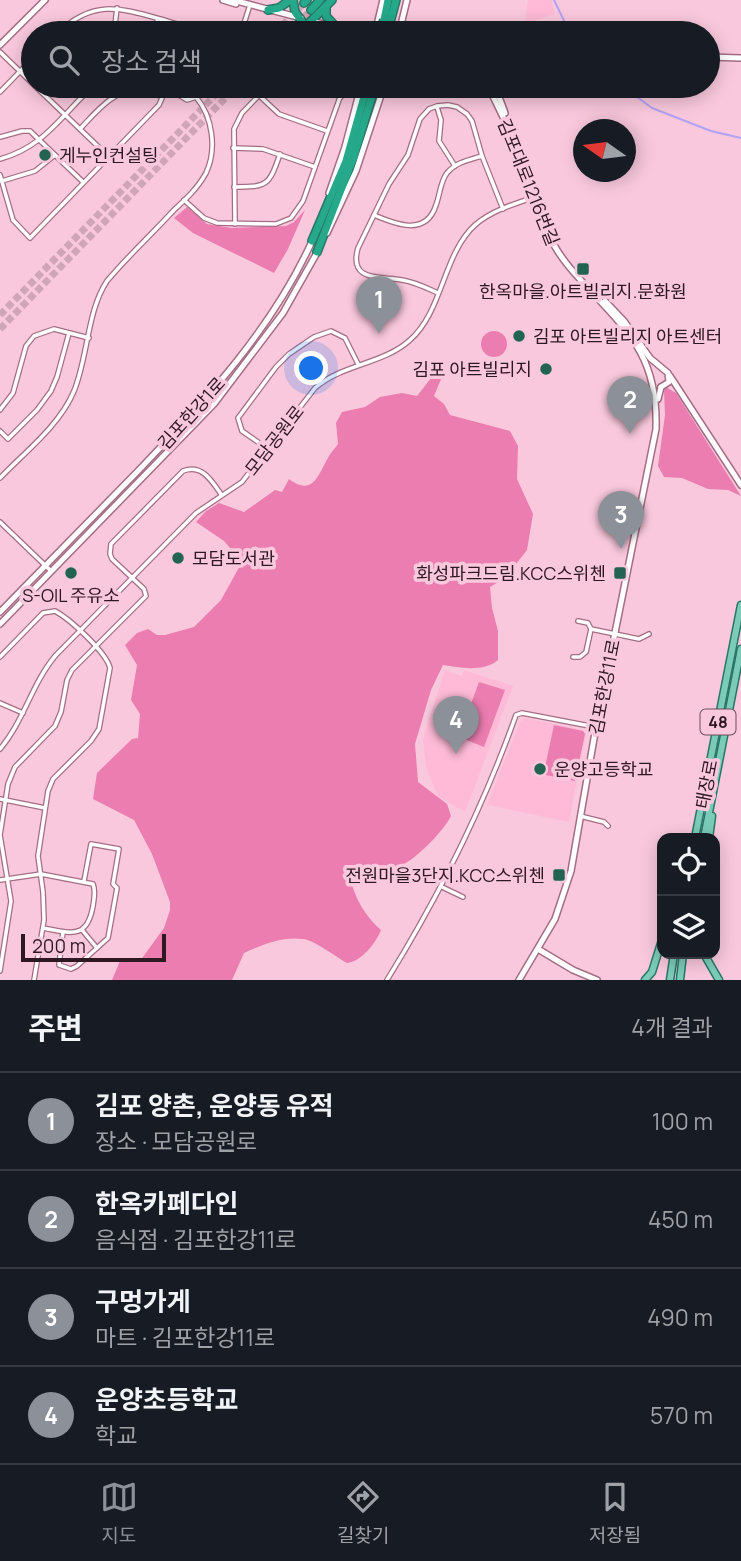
<!DOCTYPE html>
<html lang="ko">
<meta charset="utf-8">
<style>
:root{--surface:#171b24;--page:#242831;--text:#f1f3f6;--muted:#9ea1a6;--line:#363941;--accent:#8c9099}
body{margin:0;font-family:Manrope,"Noto Sans KR",sans-serif;background:var(--page);color:var(--text)}
.controls{position:absolute;right:21px;bottom:21px;display:grid;overflow:hidden;border-radius:14px;box-shadow:0 4px 18px #0003}
.controls button{width:63px;height:63px;display:grid;place-items:center;padding:0;border:0;border-bottom:2px solid var(--line);background:var(--surface);color:var(--text);font:35px sans-serif}
.compass{position:absolute;left:573px;top:119px;width:63px;height:63px;border-radius:50%;background:var(--surface);box-shadow:0 4px 18px #0003;rotate:284deg}
.scale{position:absolute;left:21px;bottom:18px;width:145px;box-sizing:border-box;padding-left:7px;border:4px solid #2e1822;border-top:0;font-size:19px;line-height:24px;white-space:nowrap;color:#2e1822;-webkit-text-stroke:5px #f9c8dc;paint-order:stroke}
.you{position:absolute;left:312px;top:369px;width:24px;height:24px;margin:-18px;border:5px solid #fff;border-radius:50%;background:#1a73e8;box-shadow:0 0 0 10px #1a73e833}
.badge{display:grid;place-items:center;width:46px;height:46px;border-radius:50%;background:var(--accent);color:#fff;font-size:23px;font-weight:700}
.pin{position:absolute;translate:-50% -58px;filter:drop-shadow(0 2px 4px #0008)}
.pin::after{content:'';position:absolute;top:37px;width:24px;height:21px;background:inherit;clip-path:polygon(0 0,100% 0,50% 100%)}
.list{margin:0;padding:0;list-style:none}
h2{display:flex;justify-content:space-between;align-items:center;height:91px;margin:0;padding:0 28px;font-size:30px}
h2 small{font-size:23px;font-weight:400;color:var(--muted)}
.list li{display:grid;grid-template-columns:46px 1fr auto;gap:21px;align-items:center;box-sizing:border-box;height:98px;padding:0 28px;border-top:2px solid var(--line)}
.list b{display:block;font-size:26px;white-space:nowrap}
.list p{margin:0;font-size:23px;white-space:nowrap;color:var(--muted)}
.list em{font-size:23px;font-style:normal;color:var(--muted)}
.icon{flex:none;width:38px;height:38px;fill:none;stroke:currentColor;stroke-width:2;stroke-linecap:round;stroke-linejoin:round}
.map{position:relative;flex:none;width:741px;height:980px;overflow:hidden}
.search{position:absolute;background:var(--surface);box-shadow:0 4px 18px #0003;left:21px;right:21px;top:21px;height:77px;display:flex;align-items:center;gap:18px;box-sizing:border-box;padding:0 24px;border-radius:38px;color:var(--muted);font-size:26px}
.sheet{height:483px;background:var(--surface)}
nav{display:flex;justify-content:space-around;align-items:center;box-sizing:border-box;height:98px;border-top:2px solid var(--line);background:var(--surface);font-size:19px;color:var(--muted)}
nav a{display:grid;justify-items:center;gap:4px}
nav .on{color:var(--accent)}
.map>svg:first-child{display:block}
.built{fill:#febad6}
.green{fill:#eb7db0}
.lines{fill:none;stroke-linecap:round;stroke-linejoin:round}
.stream{stroke:#b2a2f5;stroke-width:2}
.highway-tunnel{stroke:#d0a5b7;stroke-width:7;stroke-dasharray:7 3.5;stroke-linecap:butt}
.street-casing{stroke:#a46d85;stroke-width:6}
.secondary-casing{stroke:#a46d85;stroke-width:8}
.primary-casing{stroke:#287666;stroke-width:9}
.highway-casing{stroke:#287666;stroke-width:10}
.street{stroke:#fff;stroke-width:3.5}
.secondary{stroke:#fff;stroke-width:5}
.primary{stroke:#7ccbb9;stroke-width:6}
.highway{stroke:#25a98a;stroke-width:7}
.highway-bridge-casing{stroke:#287666;stroke-width:10;stroke-linecap:butt}
.highway-bridge{stroke:#25a98a;stroke-width:7}
.poi-dot{fill:#226352;stroke:#f9c8dc;stroke-width:2.5}
.labels{text-anchor:middle;dominant-baseline:central;stroke-width:7;stroke-linejoin:round;paint-order:stroke}
.shield{fill:#f9c8dc;stroke:#6b4d5a;stroke-width:2}
.shield-label{font-size:16px;font-weight:bold;fill:#2e1822}
.poi-label{font-size:18px;fill:#2e1822;stroke:#f9c8dc;text-anchor:start}
.street-label{font-size:18px;fill:#2e1822;stroke:#f9c8dc}
</style>
<div class="map">
<svg width="741" height="980" viewBox="0 0 741 980">
<rect width="100%" height="100%" fill="#f9c8dc"/>
<g class="built">
<path d="M528,0H551L555,14L532,22L538,33H518L525,23Z"/>
<path d="M445,670L462,676L464,670L513,686L465,812L438,796L426,768L423,739Z"/>
<path d="M525,718L583,730L586,734L569,822L487,805L520,722Z"/>
</g>
<g class="green">
<path d="M187,207L207,224L232,228L286,226L294,222L305,210L288,249L274,273L193,233L174,218Z"/>
<circle cx="494" cy="344" r="13"/>
<path d="M435,373L441,379L434,396L444,404L450,415L510,431L518,446L517,479L533,514L527,550L505,578L490,587L492,608L498,631V660C484,672 460,668 443,665L431,690L415,744L418,782L447,804L451,816C443,832 412,864 395,868C379,871 366,869 351,866L348,869C353,894 362,913 381,930C376,943 361,962 347,963C336,957 314,940 303,939C282,936 262,945 244,953L232,980H112L120,961H140L164,928L170,910V902L152,854L134,820L93,799L97,773L132,739L138,738L140,714L131,700L137,665L125,645L137,633L148,629L157,635H165L194,627L221,600L242,562L224,541L196,522L206,511L219,503L244,512L275,490L282,492L289,479C313,497 318,475 328,458C330,453 335,449 338,444L336,423L342,412L365,407L380,397L402,393L417,396Z"/>
<path d="M666,387L676,393L741,496L728,490L708,489L682,478L664,477L658,466L665,415L664,391Z"/>
<path d="M479,682L505,690L484,747L459,737Z"/>
<path d="M554,725L583,731L585,734L575,781L546,775L544,772Z"/>
</g>
<g class="lines">
<g class="stream">
<path d="M554,0L570,33"/>
<path d="M622,86L652,108L711,131L741,138"/>
</g>
<g class="highway-tunnel">
<path d="M275,33L304,3"/>
<path d="M288,33L311,10"/>
<path d="M0,315L224,86"/>
<path d="M0,329L237,86"/>
</g>
<g class="street-casing">
<g id="street">
<path d="M58,33C92,0 118,7 160,19C173,23 186,25 197,33"/>
<path d="M114,33L117,8"/>
<path d="M153,33L158,19"/>
<path d="M214,33L217,28"/>
<path d="M241,33L249,8"/>
<path d="M0,52L33,84"/>
<path d="M35,86L108,156"/>
<path d="M178,86L179,95L187,100L196,97L199,86"/>
<path d="M249,86L279,114L327,131"/>
<path d="M310,86L341,97"/>
<path d="M0,92L33,58"/>
<path d="M437,107L441,120L439,141L455,166"/>
<path d="M0,137L22,131H30L83,182"/>
<path d="M233,148L263,149L315,167"/>
<path d="M0,159C44,147 61,116 93,86"/>
<path d="M0,175L13,220L30,238L159,105L162,98C156,91 150,89 141,89C114,89 97,111 80,129"/>
<path d="M2,181L35,171L55,155"/>
<path d="M234,187C267,187 269,186 280,154"/>
<path d="M184,200L204,218L217,223L276,224L291,218L303,201L344,86"/>
<path d="M374,215C395,224 426,237 436,205C440,195 440,182 447,173C456,162 469,160 482,156"/>
<path d="M235,224L234,129L242,113L268,86"/>
<path d="M438,293C427,288 415,282 402,280C382,276 348,283 358,248L389,184L408,155L420,119L429,109L437,106L448,105L457,107L467,114L472,121L482,156L503,209"/>
<path d="M0,410L13,393L26,346L34,336L54,329L89,338"/>
<path d="M0,431L8,439L37,410L51,391L57,377L69,333"/>
<path d="M268,449L242,431L238,418L276,367L289,354L314,337L331,331L345,338L358,364"/>
<path d="M0,478C25,452 60,425 74,391C88,357 87,311 107,281C128,256 152,234 174,210C186,199 198,188 206,173C217,150 213,117 196,97"/>
<path d="M628,501L641,503"/>
<path d="M0,522L51,571"/>
<path d="M578,621L588,623L591,629L639,639L649,634"/>
<path d="M0,657L43,613L55,611C70,619 106,652 110,668L99,729L91,741L53,779L48,791L38,856L43,892L44,920L34,980"/>
<path d="M573,657H580L586,652L591,629"/>
<path d="M0,703L23,713"/>
<path d="M0,749C24,721 32,683 56,655L196,513L242,482L315,388C342,364 384,364 410,340C443,311 443,254 475,225C492,210 517,203 538,196"/>
<path d="M0,799L45,808"/>
<path d="M580,816L604,822L608,826"/>
<path d="M0,880L41,874L93,884C96,891 94,898 93,906C87,940 71,933 43,928"/>
<path d="M442,887L463,897"/>
<path d="M82,930L97,948"/>
<path d="M63,932L59,965L71,969L77,966L108,938L117,888L113,884L119,849L91,844L84,881"/>
<path d="M0,971L11,901L0,835L8,784L15,767L55,726L61,712L67,680L72,670L146,596L144,589L112,559L110,554L111,544L183,471C202,464 211,480 221,494"/>
<path d="M387,980C439,896 483,808 516,715L522,713L595,727"/>
</g>
</g>
<g class="secondary-casing">
<g id="secondary">
<path d="M223,0L236,4"/>
<path d="M233,0L301,18"/>
<path d="M310,21L362,33"/>
<path d="M307,24L339,33"/>
<path d="M375,33L383,0"/>
<path d="M399,33L407,0"/>
<path d="M0,45L45,0"/>
<path d="M708,57L741,58"/>
<path d="M488,86L503,117L554,245C563,261 575,274 588,288C632,335 658,360 656,429L596,727L571,871L555,919L519,980"/>
<path d="M495,86L505,113"/>
<path d="M329,193L345,147L361,86"/>
<path d="M327,233L356,171L384,86"/>
<path d="M605,301L624,321L650,358L668,373L669,382L661,387"/>
<path d="M670,376L741,485"/>
<path d="M658,399L661,387"/>
<path d="M0,612C46,565 92,518 138,471C205,401 273,329 313,239"/>
<path d="M0,624L214,404L283,313L318,251"/>
<path d="M538,949L573,970L597,980"/>
</g>
</g>
<g class="primary-casing">
<g id="primary">
<path d="M695,838L741,605"/>
<path d="M704,838L741,649"/>
<path d="M709,838L712,816"/>
<path d="M704,954L719,980"/>
<path d="M645,980L652,972L662,940"/>
<path d="M670,980L674,954"/>
<path d="M680,980L683,954"/>
</g>
</g>
<g class="highway-casing">
<g id="highway">
<path d="M293,0L295,12L303,23"/>
<path d="M304,3L307,0"/>
<path d="M326,6V16L336,27"/>
<path d="M268,10L279,8L290,0"/>
<path d="M311,10L320,0"/>
<path d="M384,20L388,0"/>
<path d="M390,22L396,0"/>
<path d="M308,24L332,0"/>
<path d="M312,241L346,161L367,86"/>
<path d="M317,252L353,159L375,86"/>
</g>
</g>
<use href="#street" class="street"/>
<use href="#secondary" class="secondary"/>
<use href="#primary" class="primary"/>
<use href="#highway" class="highway"/>
<g class="highway-bridge-casing">
<g id="highway-bridge">
<path d="M380,33L384,20"/>
<path d="M387,33L390,22"/>
</g>
</g>
<use href="#highway-bridge" class="highway-bridge"/>
</g>
<g class="poi-dot">
<circle cx="45" cy="155" r="7"/>
<rect x="576" y="262" width="14" height="14" rx="3.5"/>
<circle cx="519" cy="336" r="7"/>
<circle cx="546" cy="369" r="7"/>
<circle cx="178" cy="558" r="7"/>
<circle cx="71" cy="573" r="7"/>
<rect x="613" y="566" width="14" height="14" rx="3.5"/>
<circle cx="540" cy="769" r="7"/>
<rect x="552" y="868" width="14" height="14" rx="3.5"/>
</g>
<g class="labels">
<rect class="shield" x="700.5" y="709.5" width="35" height="25" rx="5"/>
<g class="shield-label">
<text x="718" y="722">48</text>
</g>
<g class="poi-label">
<text x="59" y="155">게누인컨설팅</text>
<text x="583" y="291" text-anchor="middle">한옥마을.아트빌리지.문화원</text>
<text x="533" y="336">김포 아트빌리지 아트센터</text>
<text x="532" y="369" text-anchor="end">김포 아트빌리지</text>
<text x="192" y="558">모담도서관</text>
<text x="606" y="573" text-anchor="end">화성파크드림.KCC스위첸</text>
<text x="71" y="595" text-anchor="middle">S-OIL 주유소</text>
<text x="554" y="769">운양고등학교</text>
<text x="545" y="875" text-anchor="end">전원마을3단지.KCC스위첸</text>
</g>
<g class="street-label">
<text transform="translate(529 182) rotate(68)">김포대로1216번길</text>
<text transform="translate(191 413) rotate(-48)">김포한강1로</text>
<text transform="translate(274 440) rotate(-52)">모담공원로</text>
<text transform="translate(604 687) rotate(-79)">김포한강11로</text>
<text transform="translate(706 784) rotate(-79)">태장로</text>
</g>
</g>
</svg>
<div class="controls">
<button><svg class="icon" aria-label="locate" viewBox="0 0 24 24"><circle cx="12" cy="12" r="6"/><path d="M12 2v4M12 18v4M2 12h4M18 12h4"/></svg></button>
<button><svg class="icon" aria-label="layers" viewBox="0 0 24 24"><path d="M12 4l9 5-9 5-9-5zM3 14l9 5 9-5"/></svg></button>
</div>
<svg class="compass" viewBox="-18 -18 36 36"><path d="M0-13l5 13h-10z" fill="#e53935"/><path d="M0 13l5-13h-10z" fill="#9ea1a6"/></svg>
<div class="scale">200 m</div>
<div class="you"></div>
<div class="pin badge" style="left:379px;top:334px">1</div>
<div class="pin badge" style="left:630px;top:434px">2</div>
<div class="pin badge" style="left:621px;top:549px">3</div>
<div class="pin badge" style="left:456px;top:754px">4</div>
<div class="search"><svg class="icon" aria-label="search" viewBox="0 0 24 24"><circle cx="10" cy="10" r="6"/><path d="M15 15l6 6"/></svg>장소 검색</div>
</div>
<section class="sheet">
<h2>주변<small>4개 결과</small></h2>
<ul class="list">
<li><span class="badge">1</span><div><b>김포 양촌, 운양동 유적</b><p>장소 · 모담공원로</p></div><em>100 m</em></li>
<li><span class="badge">2</span><div><b>한옥카페다인</b><p>음식점 · 김포한강11로</p></div><em>450 m</em></li>
<li><span class="badge">3</span><div><b>구멍가게</b><p>마트 · 김포한강11로</p></div><em>490 m</em></li>
<li><span class="badge">4</span><div><b>운양초등학교</b><p>학교</p></div><em>570 m</em></li>
</ul>
</section>
<nav>
<a class="on"><svg class="icon" aria-label="map" viewBox="0 0 24 24"><path d="M3 6l6-2 6 2 6-2v14l-6 2-6-2-6 2zM9 4v14M15 6v14"/></svg>지도</a>
<a><svg class="icon" aria-label="directions" viewBox="0 0 24 24"><path d="M12 3l9 9-9 9-9-9zM9 14v-3h6M13 9l2 2-2 2"/></svg>길찾기</a>
<a><svg class="icon" aria-label="saved" viewBox="0 0 24 24"><path d="M7 4h10v16l-5-4-5 4z"/></svg>저장됨</a>
</nav>
